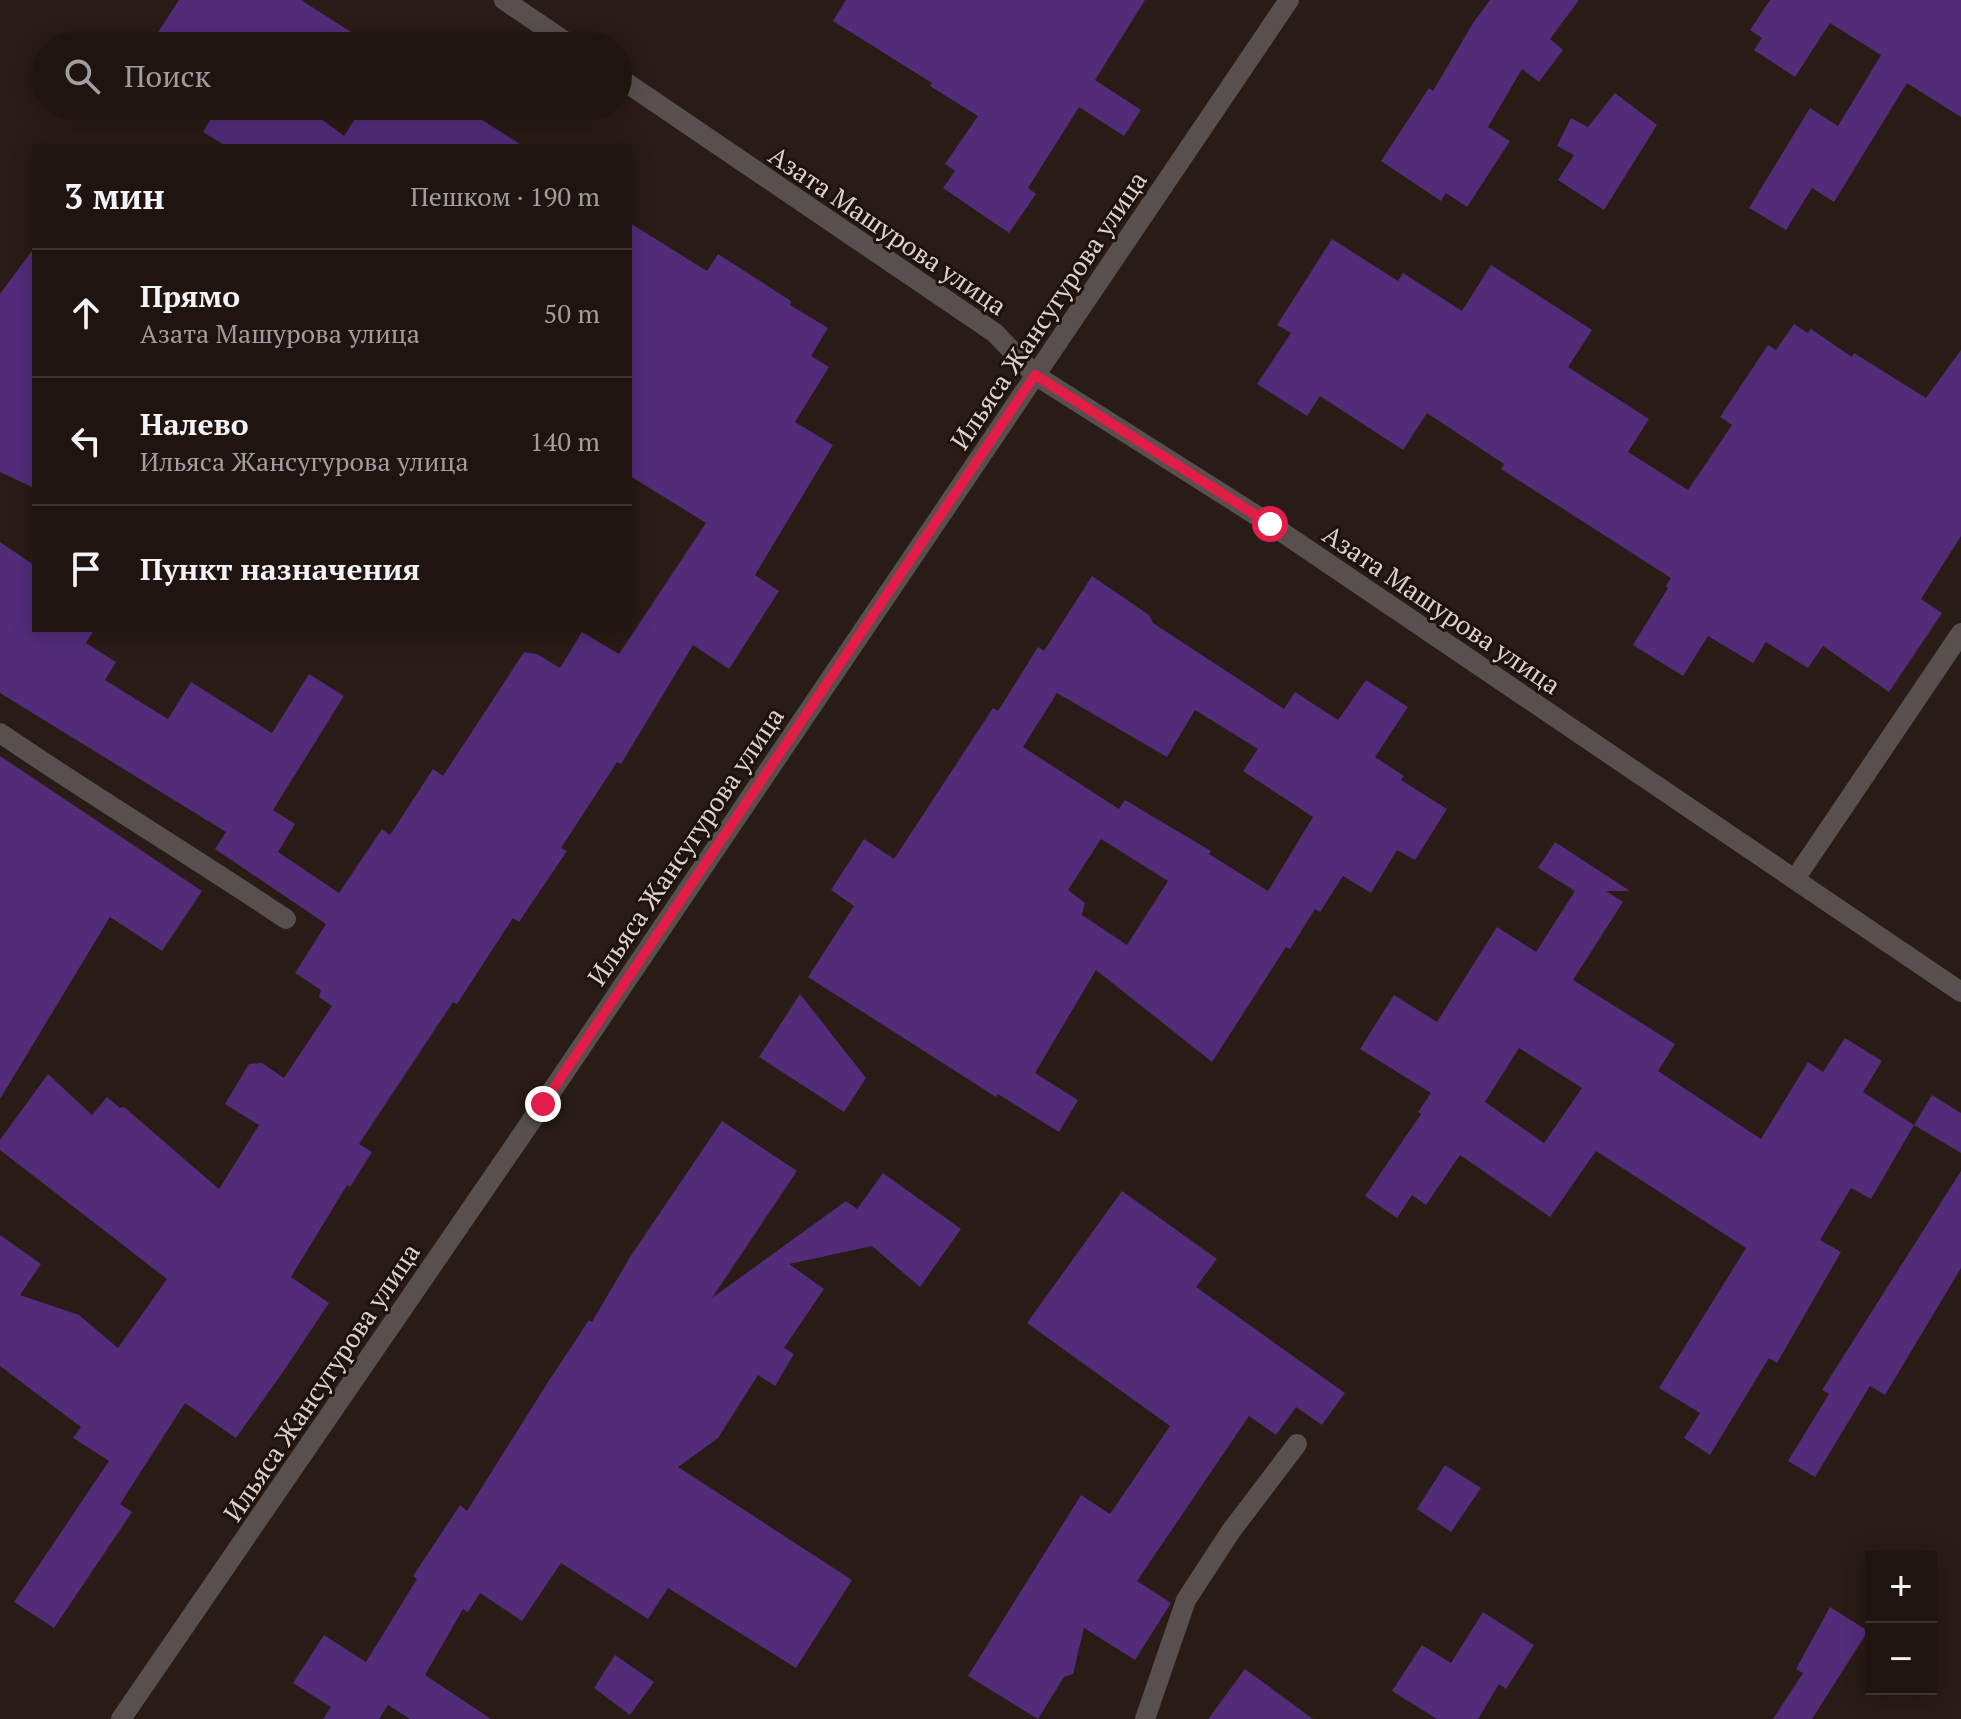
<!DOCTYPE html>
<html lang="ru">
<meta charset="utf-8">
<style>
:root{--surface:#1f1410;--page:#2c211e;--text:#f1f3f6;--muted:#a19e9f;--line:#3c3330}
body{margin:0;font-family:"PT Serif",serif;background:var(--page);color:var(--text)}
.controls{position:absolute;right:24px;bottom:24px;display:grid;overflow:hidden;border-radius:0px;box-shadow:0 4px 20px #0003}
.controls button{width:72px;height:72px;display:grid;place-items:center;padding:0;border:0;border-bottom:2px solid var(--line);background:var(--surface);color:var(--text);font:40px sans-serif}
.stop{position:absolute;width:24px;height:24px;margin:-18px;border:6px solid #e11d48;border-radius:50%;background:#fff}
.stop.end{background:#e11d48;border-color:#fff;box-shadow:0 2px 8px #0008}
.list{margin:0;padding:0;list-style:none}
h2{display:flex;justify-content:space-between;align-items:center;height:104px;margin:0;padding:0 32px;font-size:34px}
h2 small{font-size:26px;font-weight:400;color:var(--muted)}
.list li{display:grid;grid-template-columns:52px 1fr auto;gap:24px;align-items:center;box-sizing:border-box;height:128px;padding:0 32px;border-top:2px solid var(--line)}
.list b{display:block;font-size:30px;white-space:nowrap}
.list p{margin:0;font-size:26px;white-space:nowrap;color:var(--muted)}
.list em{font-size:26px;font-style:normal;color:var(--muted)}
.icon{flex:none;width:44px;height:44px;fill:none;stroke:currentColor;stroke-width:2;stroke-linecap:round;stroke-linejoin:round}
.map{position:relative;flex:none;width:1961px;height:1719px;overflow:hidden}
.search{position:absolute;background:var(--surface);box-shadow:0 4px 20px #0003;left:32px;top:32px;width:600px;height:88px;display:flex;align-items:center;gap:20px;box-sizing:border-box;padding:0 28px;border-radius:44px;color:var(--muted);font-size:30px}
.panel{position:absolute;background:var(--surface);box-shadow:0 4px 20px #0003;left:32px;top:144px;width:600px;height:488px;border-radius:0px}
.map>svg:first-child{display:block}
.building{fill:#522c79;fill-rule:evenodd}
.lines{fill:none;stroke-linecap:round;stroke-linejoin:round}
.minor{stroke:#58504e;stroke-width:20}
.route{stroke:#e11d48;stroke-width:10}
.labels{text-anchor:middle;dominant-baseline:central;stroke-width:6;stroke-linejoin:round;paint-order:stroke}
.street-label{font-size:26px;fill:#dcd2ce;stroke:#1f120c}
</style>
<div class="map">
<svg width="1961" height="1719" viewBox="0 0 1961 1719">
<rect width="100%" height="100%" fill="#291b15"/>
<g class="building">
<path d="M179,0H301L373,46H149Z"/>
<path d="M846,0H1145L1095,80L1141,110L1124,136L1079,107L1028,188L1036,194L1009,233L943,188L955,171L945,164L978,116L930,86L932,83L833,21Z"/>
<path d="M1490,0H1579L1550,39L1563,50L1539,82L1522,69L1488,127L1510,141L1467,207L1446,193L1441,201L1381,161L1429,88L1433,91L1473,23Z"/>
<path d="M1770,0H1961V117L1907,83L1834,202L1812,188L1786,230L1749,208L1810,108L1838,126L1881,55L1830,23L1795,77L1754,50L1762,38L1750,30Z"/>
<path d="M1615,93L1657,125L1604,210L1558,180L1574,155L1557,146L1571,118L1588,127Z"/>
<path d="M198,106H304L344,136L363,106H460L523,146H226L203,132L213,115Z"/>
<path d="M630,223L707,271L718,254L791,301L790,305L828,328L811,356L829,367L795,422L833,445L755,575L779,591L729,669L693,645L621,764L617,762L561,848L567,851L519,922L513,918L457,1004L453,1002L359,1144L372,1152L350,1187L347,1185L291,1277L329,1303L285,1369L236,1438L185,1403L120,1504L132,1512L54,1628L14,1602L109,1461L73,1438L81,1427L0,1366V1235L41,1264L20,1295L79,1315L118,1348L167,1279L0,1150V1140L48,1074L92,1115L107,1097L120,1108L124,1107L219,1189L259,1125L225,1104L249,1064L262,1063L284,1078L332,1006L319,997L321,990L295,973L326,924L215,849L226,832L0,693V542L34,565V630H94L86,643L116,662L105,680L168,719L191,682L272,733L309,674L344,696L273,810L295,824L278,852L339,893L382,829L390,835L433,769L443,776L524,652L537,654L560,668L582,632L619,654L706,523L630,476Z"/>
<path d="M1332,239L1398,281L1403,273L1462,311L1491,265L1592,330L1568,367L1649,419L1628,452L1688,490L1732,425L1720,417L1768,345L1776,350L1794,324L1808,333L1811,329L1852,357L1854,353L1926,398L1961,350V536L1921,599L1942,613L1889,692L1823,646L1808,668L1766,642L1753,663L1708,636L1683,676L1633,645L1668,588L1666,586L1671,578L1501,469L1504,464L1427,413L1403,450L1320,396L1307,416L1257,384L1291,333L1277,325Z"/>
<path d="M34,248V488L0,472V294Z"/>
<path d="M1092,576L1149,615L1153,623L1284,709L1295,692L1338,720L1366,680L1408,707L1375,757L1404,776L1401,780L1447,809L1415,860L1397,850L1371,893L1343,876L1320,912L1315,909L1290,949L1286,947L1212,1062L1096,970L1035,1073L1078,1100L1059,1132L998,1094L996,1097L808,977L854,906L831,890L864,839L894,859L993,708L998,711L1038,647L1044,651ZM1057,693L1167,757L1195,710L1258,749L1243,771L1313,817L1268,891L1209,854L1211,851L1125,800L1119,809L1023,747ZM1101,839L1168,881L1127,945L1082,915L1085,903L1068,890Z"/>
<path d="M0,756L202,891L162,951L110,917L0,1099Z"/>
<path d="M1555,842L1630,891H1606L1623,902L1573,980L1675,1044L1658,1071L1761,1139L1808,1062L1823,1072L1845,1038L1882,1061L1863,1092L1914,1125L1871,1199L1851,1188L1820,1240L1841,1252L1777,1363L1769,1358L1710,1455L1684,1438L1700,1413L1659,1388L1746,1248L1596,1151L1550,1217L1460,1155L1426,1205L1412,1195L1397,1218L1365,1196L1421,1114L1418,1112L1431,1093L1360,1049L1394,995L1437,1022L1497,927L1536,952L1575,891L1538,868ZM1519,1048L1582,1088L1544,1143L1485,1102Z"/>
<path d="M800,994L866,1078L844,1112L759,1057Z"/>
<path d="M1932,1095L1961,1113V1153L1914,1125Z"/>
<path d="M722,1121L797,1171L712,1298L846,1201L857,1209L883,1173L961,1229L920,1287L872,1246L789,1264L824,1289L784,1348L794,1354L775,1386L758,1375L718,1438L678,1467L852,1580L796,1668L668,1588L648,1619L561,1563L522,1621L480,1593L468,1612L463,1609L425,1675L491,1719H410L388,1705L379,1719H323L331,1707L293,1683L324,1635L366,1662L417,1579L413,1576L460,1505L467,1511L548,1382L589,1320L592,1322L630,1257Z"/>
<path d="M1961,1171V1268L1885,1395L1870,1386L1815,1477L1788,1461L1829,1394L1822,1390Z"/>
<path d="M1122,1191L1217,1259L1196,1287L1345,1393L1322,1425L1296,1407L1276,1435L1249,1416L1137,1581L1171,1603L1135,1660L1084,1628L1073,1674L1064,1677L1038,1719L968,1676L1081,1495L1110,1514L1170,1426L1027,1323Z"/>
<path d="M1445,1465L1481,1488L1451,1532L1417,1509Z"/>
<path d="M1830,1607L1868,1631L1812,1719H1773L1803,1673L1796,1669Z"/>
<path d="M1483,1612L1534,1645L1506,1689L1499,1684L1478,1719H1437L1392,1691L1422,1645L1451,1663Z"/>
<path d="M615,1655L654,1682L630,1715L594,1688Z"/>
<path d="M1245,1669L1313,1719H1208Z"/>
</g>
<g class="lines">
<g class="minor">
<path d="M504,0L572,46"/>
<path d="M618,77L995,333L1035,375L1270,524L1961,992"/>
<path d="M0,733C94,797 192,856 286,919"/>
<path d="M1795,879L1961,633"/>
<path d="M121,1719L543,1104L1289,0"/>
<path d="M1145,1719L1186,1600L1231,1531L1297,1444"/>
</g>
</g>
<g class="lines">
<path class="route" d="M543,1104L1035,375L1270,524"/>
</g>
<g class="labels">
<g class="street-label">
<text transform="translate(888 230) rotate(34)">Азата Машурова улица</text>
<text transform="translate(1048 310) rotate(-56)">Ильяса Жансугурова улица</text>
<text transform="translate(1442 609) rotate(34)">Азата Машурова улица</text>
<text transform="translate(685 846) rotate(-56)">Ильяса Жансугурова улица</text>
<text transform="translate(321 1382) rotate(-56)">Ильяса Жансугурова улица</text>
</g>
</g>
</svg>
<div class="controls">
<button>+</button>
<button>−</button>
</div>
<div class="stop" style="left:1270px;top:524px"></div>
<div class="stop end" style="left:543px;top:1104px"></div>
<div class="search"><svg class="icon" aria-label="search" viewBox="0 0 24 24"><circle cx="10" cy="10" r="6"/><path d="M15 15l6 6"/></svg>Поиск</div>
<section class="panel">
<h2>3 мин<small>Пешком · 190 m</small></h2>
<ul class="list">
<li><svg class="icon" aria-label="ahead" viewBox="0 0 24 24"><path d="M12 20V5M6 11l6-6 6 6"/></svg><div><b>Прямо</b><p>Азата Машурова улица</p></div><em>50 m</em></li>
<li><svg class="icon" aria-label="left" viewBox="0 0 24 24"><path d="M17 20v-9H6M10 6l-5 5 5 5"/></svg><div><b>Налево</b><p>Ильяса Жансугурова улица</p></div><em>140 m</em></li>
<li><svg class="icon" aria-label="arrive" viewBox="0 0 24 24"><path d="M6 21V4h12l-3 4 3 4H6"/></svg><div><b>Пункт назначения</b></div></li>
</ul>
</section>
</div>
